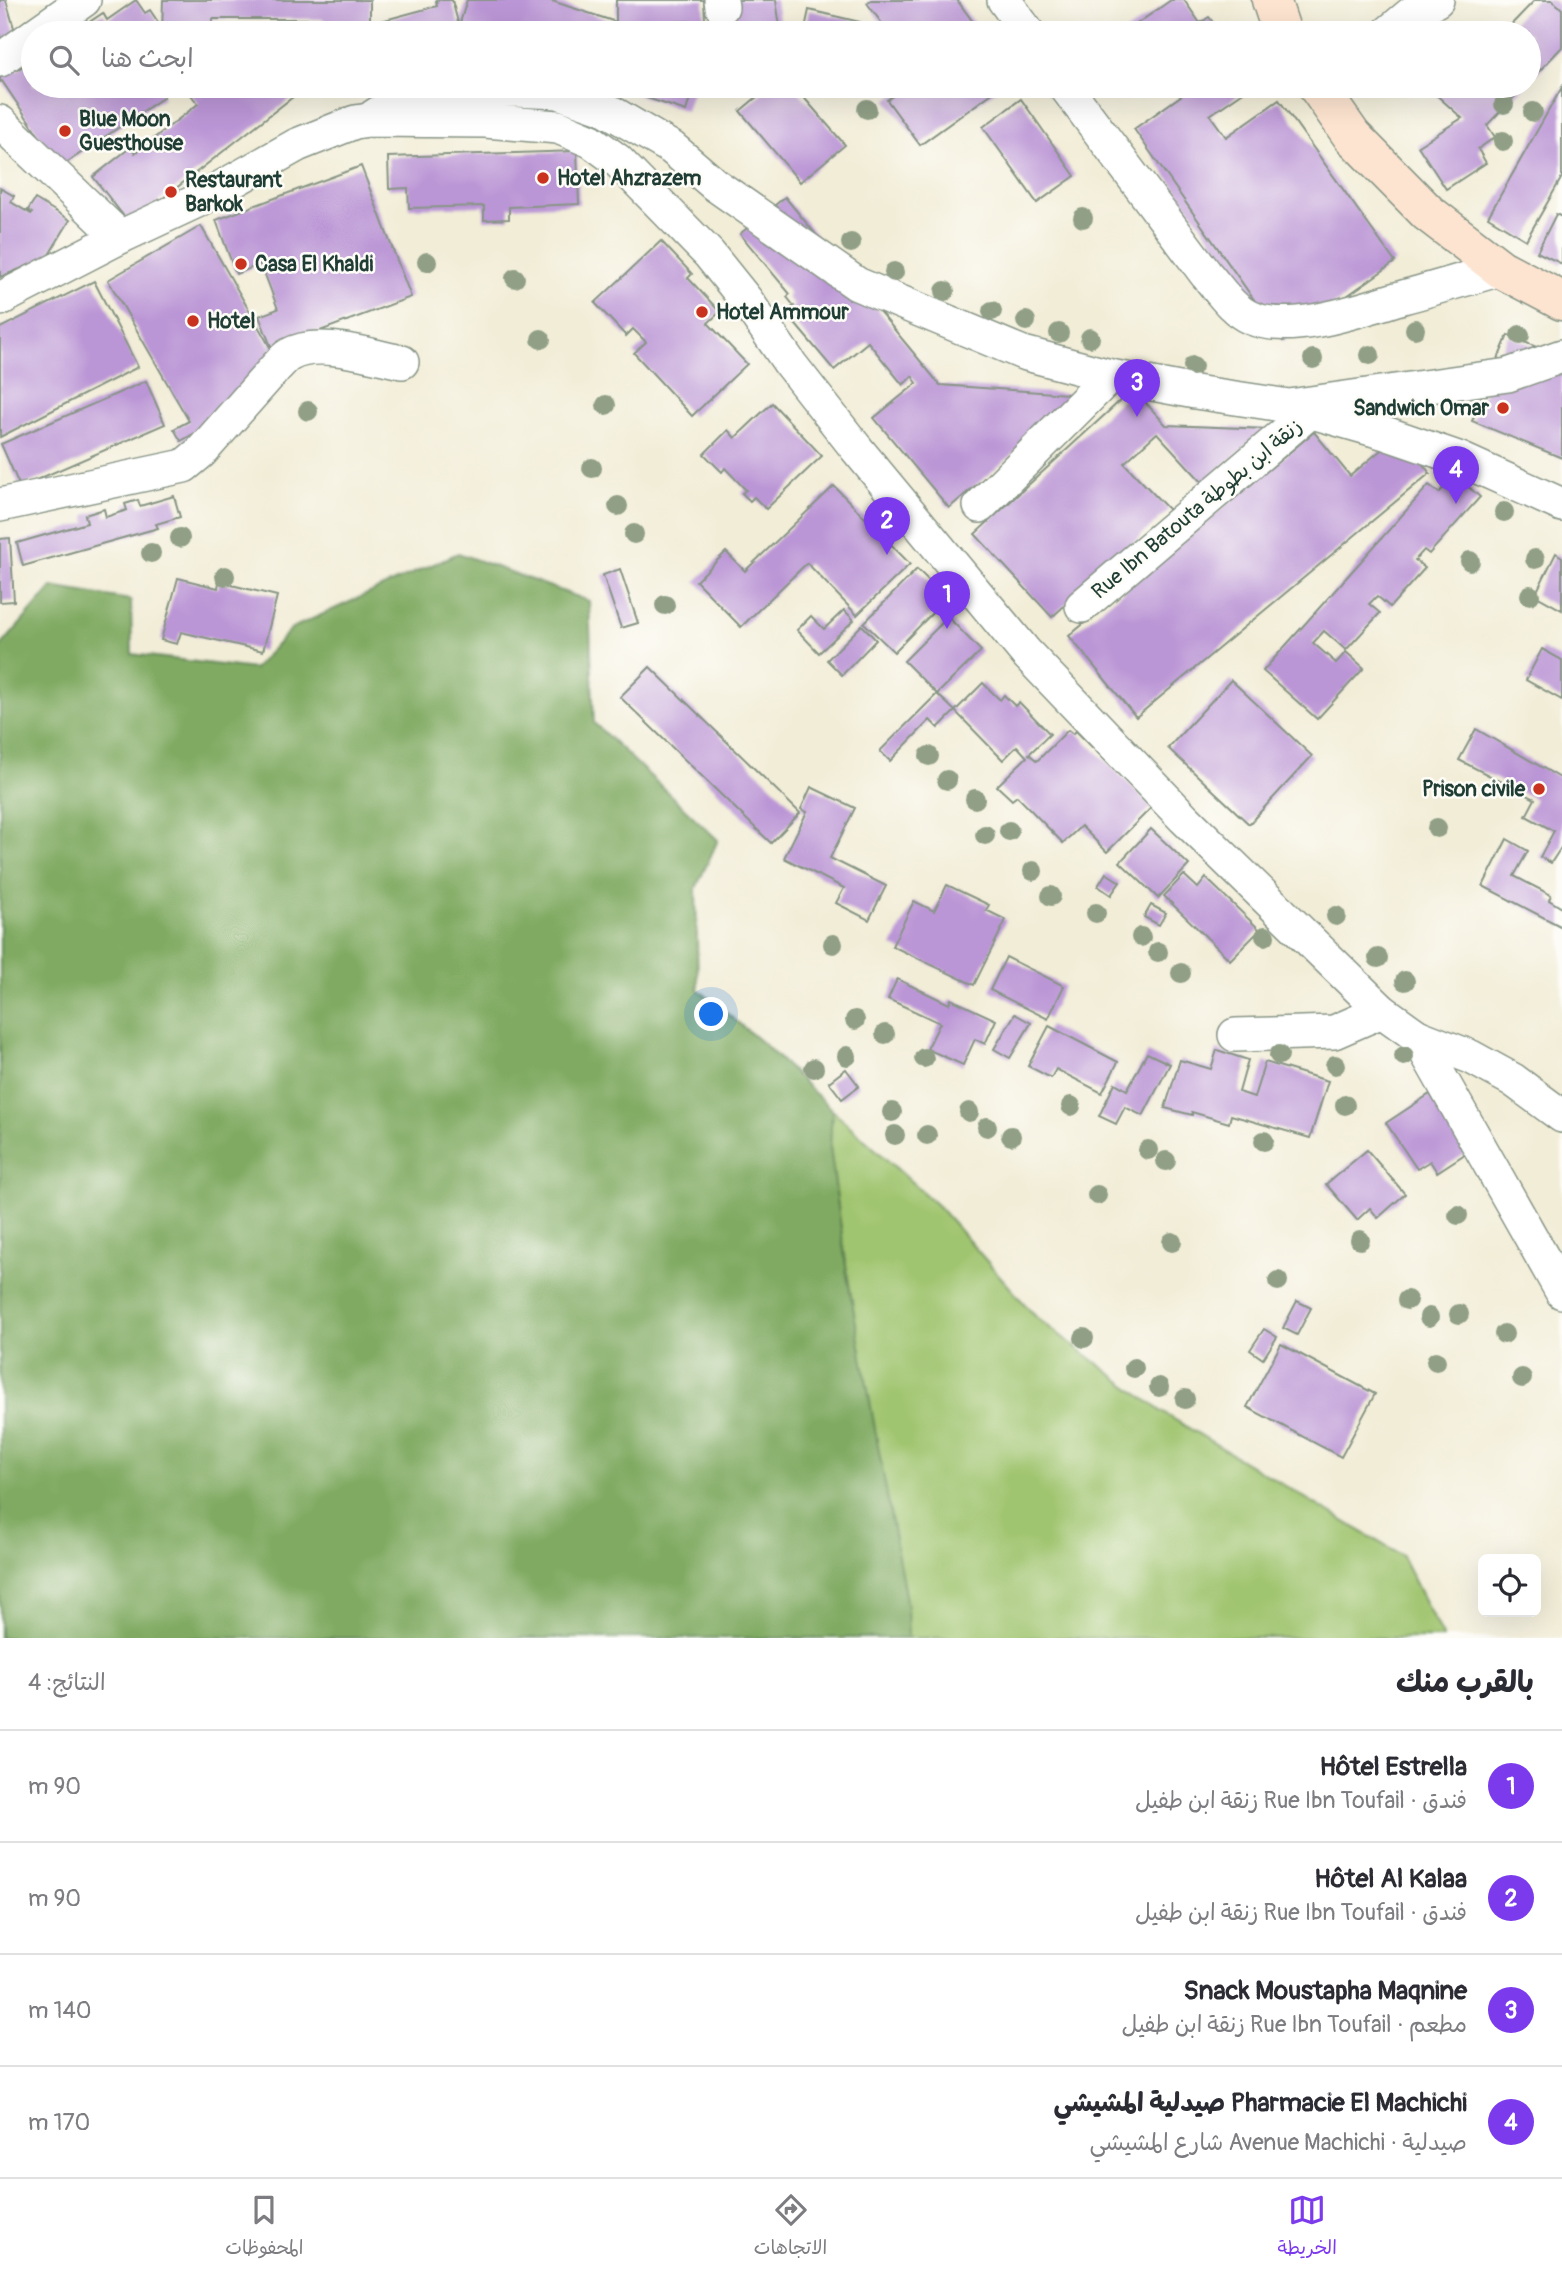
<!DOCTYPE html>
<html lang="ar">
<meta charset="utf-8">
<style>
:root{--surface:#fff;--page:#f7f7f7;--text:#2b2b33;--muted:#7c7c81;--line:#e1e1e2;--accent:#7c3aed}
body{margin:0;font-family:Pangolin,"Playpen Sans Arabic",sans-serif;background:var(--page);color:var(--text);direction:rtl}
.controls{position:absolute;right:21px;bottom:21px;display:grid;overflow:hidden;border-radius:10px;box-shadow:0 7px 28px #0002}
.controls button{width:63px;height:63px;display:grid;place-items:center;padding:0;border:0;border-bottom:2px solid var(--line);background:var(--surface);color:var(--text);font:35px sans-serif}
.you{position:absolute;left:712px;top:1015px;width:24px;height:24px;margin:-18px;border:5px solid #fff;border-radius:50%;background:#1a73e8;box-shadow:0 0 0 10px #1a73e833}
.badge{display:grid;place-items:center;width:46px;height:46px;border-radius:50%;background:var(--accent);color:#fff;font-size:23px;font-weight:700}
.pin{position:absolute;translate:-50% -58px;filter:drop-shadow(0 2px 4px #0008)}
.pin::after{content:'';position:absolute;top:37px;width:24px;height:21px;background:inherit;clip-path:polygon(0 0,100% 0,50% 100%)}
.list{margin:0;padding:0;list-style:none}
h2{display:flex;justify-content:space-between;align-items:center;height:91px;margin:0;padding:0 28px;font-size:30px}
h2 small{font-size:23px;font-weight:400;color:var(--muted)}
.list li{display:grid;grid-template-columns:46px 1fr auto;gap:21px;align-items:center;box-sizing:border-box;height:112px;padding:0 28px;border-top:2px solid var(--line)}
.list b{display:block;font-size:26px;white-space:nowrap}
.list p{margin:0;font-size:23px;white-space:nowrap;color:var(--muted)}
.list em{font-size:23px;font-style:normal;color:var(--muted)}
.icon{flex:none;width:38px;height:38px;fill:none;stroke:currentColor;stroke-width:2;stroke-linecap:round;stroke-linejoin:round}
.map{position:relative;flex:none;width:1562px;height:1638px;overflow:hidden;direction:ltr}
.search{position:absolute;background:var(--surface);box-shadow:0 7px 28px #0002;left:21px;right:21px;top:21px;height:77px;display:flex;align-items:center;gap:18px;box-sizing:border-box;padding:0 24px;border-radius:38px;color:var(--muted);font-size:26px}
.sheet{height:539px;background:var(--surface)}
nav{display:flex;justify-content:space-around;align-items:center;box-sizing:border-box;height:98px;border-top:2px solid var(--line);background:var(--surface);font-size:19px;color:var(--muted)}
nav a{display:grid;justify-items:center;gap:4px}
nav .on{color:var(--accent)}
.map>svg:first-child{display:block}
.green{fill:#a0c570;stroke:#608152;stroke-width:2}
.forest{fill:#80aa62;stroke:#50744b;stroke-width:2}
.building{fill:#bb96d6}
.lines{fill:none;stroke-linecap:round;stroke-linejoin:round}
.street-casing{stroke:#889586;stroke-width:36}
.secondary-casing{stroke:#889586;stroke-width:41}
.street{stroke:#fff;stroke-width:33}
.secondary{stroke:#fde4d0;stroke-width:38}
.tree{fill:#909f86}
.poi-dot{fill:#c8321e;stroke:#fdfcf7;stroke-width:2.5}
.labels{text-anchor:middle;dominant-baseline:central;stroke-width:5;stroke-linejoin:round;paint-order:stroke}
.poi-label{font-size:21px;font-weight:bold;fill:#1f3d34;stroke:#fdfcf7;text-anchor:start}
.street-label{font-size:21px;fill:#1f3d34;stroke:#fdfcf7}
</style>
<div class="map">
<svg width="1562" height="1638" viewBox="0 0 1562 1638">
<rect width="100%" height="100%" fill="#fdfcf7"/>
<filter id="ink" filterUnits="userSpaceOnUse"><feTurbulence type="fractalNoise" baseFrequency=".0143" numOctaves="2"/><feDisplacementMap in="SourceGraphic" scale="14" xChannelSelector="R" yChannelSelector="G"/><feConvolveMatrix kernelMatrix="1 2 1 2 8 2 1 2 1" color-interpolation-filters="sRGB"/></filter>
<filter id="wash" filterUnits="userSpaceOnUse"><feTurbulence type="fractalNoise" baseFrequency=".00686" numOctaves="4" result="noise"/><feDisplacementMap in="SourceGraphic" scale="28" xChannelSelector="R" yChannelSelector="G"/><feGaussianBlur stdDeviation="1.57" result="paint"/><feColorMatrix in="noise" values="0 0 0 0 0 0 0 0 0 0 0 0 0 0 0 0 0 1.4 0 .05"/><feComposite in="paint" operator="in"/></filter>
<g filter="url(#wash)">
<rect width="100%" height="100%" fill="#f2edd7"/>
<path class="green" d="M831,1109L939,1207L1037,1318L1162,1412L1402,1556L1443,1638H908L847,1272L830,1149Z"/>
<path class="forest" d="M458,553L589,601L594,723L718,840L696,888L698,989L766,1046L832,1110L830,1147L847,1274L907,1606L908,1638H0V647L52,587L131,600L132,654L254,669L292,628Z"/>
<g id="blocks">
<g class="building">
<path d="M0,0H6L18,42L0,47Z"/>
<path d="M136,0L145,13L150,10L160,25L154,29L157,33H73L103,13L107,20Z"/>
<path d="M163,0H370V24L437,6L436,0H452L459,26L467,0H549L616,22V0H704L705,21L620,23L649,33H339V23H324V19H213L212,33H162Z"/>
<path d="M731,0H776L781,33H736Z"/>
<path d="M871,0H957L976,26L971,30L973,33H889L867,3Z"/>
<path d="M1171,0H1184L1200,23L1209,17L1221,33H1124Z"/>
<path d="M1535,0H1552L1562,9V47L1529,82V33H1509L1506,30Z"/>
<path d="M809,10L860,22L857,33H804Z"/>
<path d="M8,58L17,70L33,60V86H165L159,90L164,97L60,167L2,81L0,82V63Z"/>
<path d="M187,86H227L229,89L234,86H307L130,224L93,177L131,147L135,153L198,104L185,87Z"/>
<path d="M611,86H694L686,111Z"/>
<path d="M770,86H794L845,145L800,182L740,111Z"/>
<path d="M906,86H1002L920,145L887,100Z"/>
<path d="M1190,86H1252L1210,115L1226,137L1279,100L1395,262L1283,341L1134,129L1192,88Z"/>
<path d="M1439,86H1525L1487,125L1495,137L1478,149L1486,163L1446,189L1418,146L1462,118L1433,92Z"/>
<path d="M1562,87V177L1526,240L1488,217Z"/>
<path d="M1021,99L1075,176L1037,203L983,127Z"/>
<path d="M577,151L579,204L509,207V219L484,220V206L409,208L408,188L389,189L388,157Z"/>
<path d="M361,166L411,297L272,349L259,316L278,309L261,264L236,274L216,220Z"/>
<path d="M0,188L14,196L11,202L31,214L32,213L28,210L35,199L70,220L47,258L0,277Z"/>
<path d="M785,197L940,385L1082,395L949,508L874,418L917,383L912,376L903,385L868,342L834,370L786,313L794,306L787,297L790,294L740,234Z"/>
<path d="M1556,214L1562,217V264L1537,252Z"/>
<path d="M201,226L278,361L269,390L181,441L174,429L189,421L108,280Z"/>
<path d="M661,241L692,274L688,278L720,312L708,323L747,364L692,416L634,353L646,342L633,329L626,336L595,303Z"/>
<path d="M94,281L138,367L0,437V328Z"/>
<path d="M1508,335L1562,358V458L1472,421Z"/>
<path d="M146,381L165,424L20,487L1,444Z"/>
<path d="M1133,389L1166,425L1267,429L1203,483L1157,433L1124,463L1169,510L1052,617L975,534Z"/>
<path d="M772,403L822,456L766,509L754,497L750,501L742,493L746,490L725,468L722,472L704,454L728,430L735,438Z"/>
<path d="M1314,432L1350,476L1399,435L1430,473L1136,717L1069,636Z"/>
<path d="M1455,475L1480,497L1429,554L1424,550L1415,560L1425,568L1390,607L1377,596L1369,604L1380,613L1346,650L1324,631L1313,643L1336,663L1346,652L1364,668L1317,719L1263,671L1429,485L1439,493Z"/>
<path d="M834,486L910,564L857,615L807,563L741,627L696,581L726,552L745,571Z"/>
<path d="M174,496L180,517L156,524L158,528L23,566L17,543L87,523L85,515L104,509L106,517L127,510L125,504L138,500L140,506Z"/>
<path d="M10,538L14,601L0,602V539Z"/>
<path d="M1556,553L1562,557V610L1535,595Z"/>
<path d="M620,569L638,623L621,628L603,575Z"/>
<path d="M917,569L947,598L894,652L864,623Z"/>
<path d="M178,578L218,588L219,582L277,596L263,651L181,632L177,644L161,640Z"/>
<path d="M844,610L854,620L819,653L797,630L811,616L824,629Z"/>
<path d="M948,617L981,651L937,694L904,661Z"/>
<path d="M862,625L876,640L842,675L827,660Z"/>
<path d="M1542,649L1562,660V700L1526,680Z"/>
<path d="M650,667L800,813L771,843L620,697Z"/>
<path d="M1231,680L1312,756L1249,824L1168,748Z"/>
<path d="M983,683L1000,700L1004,695L1015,706L1019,702L1050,734L1029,754L1037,761L1068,730L1073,734L1076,731L1152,807L1107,852L1081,826L1063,843L1017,796L1012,800L997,786L1027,757L1017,746L1003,760L955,711Z"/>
<path d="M937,694L955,711L938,728L930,720L890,761L880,751Z"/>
<path d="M1476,729L1562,779V846L1551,863L1540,857L1554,831L1526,816L1535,799L1459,760Z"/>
<path d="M811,787L855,808L830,858L886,886L869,920L836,903L844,888L784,858L807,812L801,809Z"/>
<path d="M1151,829L1189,865L1158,898L1120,862Z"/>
<path d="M1507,839L1528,851L1514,876L1551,895L1549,900L1562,908V927L1483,886Z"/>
<path d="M1106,873L1120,882L1111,895L1098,886Z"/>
<path d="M1184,875L1198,888L1206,878L1260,930L1230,960L1164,896Z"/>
<path d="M947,885L989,905L986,910L1006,920L974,985L892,946L914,901L934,911Z"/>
<path d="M1151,905L1166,913L1159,925L1144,917Z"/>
<path d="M1006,957L1064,986L1048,1019L990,990Z"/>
<path d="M897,979L949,1004L951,999L996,1020L985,1044L975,1039L963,1065L927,1049L940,1023L888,999Z"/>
<path d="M1015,1014L1031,1023L1010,1058L994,1049Z"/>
<path d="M1049,1026L1118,1062L1102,1093L1056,1069L1051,1078L1028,1066Z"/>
<path d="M1217,1050L1248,1060L1239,1092L1254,1097L1265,1062L1328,1081L1310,1138L1231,1115L1229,1123L1192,1112V1115L1165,1108L1180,1060L1211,1069Z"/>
<path d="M1147,1053L1170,1064L1143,1116L1125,1107L1116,1124L1099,1116L1115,1083L1127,1090Z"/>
<path d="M846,1069L859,1086L842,1099L829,1082Z"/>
<path d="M1430,1094L1468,1152L1437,1172L1430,1161L1417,1169L1386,1123Z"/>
<path d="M1367,1150L1405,1194L1378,1218L1370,1208L1357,1220L1326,1184Z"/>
<path d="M1297,1301L1311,1308L1297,1335L1283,1328Z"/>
<path d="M1264,1329L1277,1337L1263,1359L1250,1350Z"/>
<path d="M1281,1344L1375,1394L1341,1457L1247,1407Z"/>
</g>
</g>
</g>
<g filter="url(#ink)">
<use href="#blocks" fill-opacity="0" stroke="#889586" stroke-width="2"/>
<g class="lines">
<g class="street-casing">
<g id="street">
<path d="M721,0L722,7"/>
<path d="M1004,0L1028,33"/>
<path d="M37,33L84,0"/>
<path d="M1388,33L1412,13L1437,0"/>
<path d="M0,60L33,36"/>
<path d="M1065,86L1206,274C1219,289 1232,310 1251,318C1292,335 1362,309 1403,297C1436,288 1469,278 1501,269"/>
<path d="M374,116L391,105L418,96L465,91L514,90L558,92L604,108L672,148L714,184L857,284L1023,353L1110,376L1195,392L1289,406L1508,375L1562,356"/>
<path d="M0,122L120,237"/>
<path d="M0,299L120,237L199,200L297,145L355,122L369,120L485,121L558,127L591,141L617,160L709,254L746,300L791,365L856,448L1026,653L1184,818L1382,1011L1417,1036L1562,1292"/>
<path d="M1305,410L1385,433L1458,458L1562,505"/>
<path d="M0,505L184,466L201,452L277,366C280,363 284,358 289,355C317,338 371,356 402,362"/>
<path d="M980,506L1110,376"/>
<path d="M1082,606L1311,411"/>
<path d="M1235,1035L1334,1032L1382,1011"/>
<path d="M1417,1036L1471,1057L1513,1080L1562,1116"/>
</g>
</g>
<g class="secondary-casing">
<g id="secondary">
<path d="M1271,0L1282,33"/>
<path d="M1317,86L1352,136L1428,213L1501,269L1562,301"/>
</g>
</g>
<use href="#street" class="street"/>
<use href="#secondary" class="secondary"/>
</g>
<g class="tree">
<circle cx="1504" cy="104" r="10"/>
<circle cx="867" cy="109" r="10"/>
<circle cx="1533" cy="112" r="10"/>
<circle cx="1503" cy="141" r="10"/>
<circle cx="1083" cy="218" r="10"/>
<circle cx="851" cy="243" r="10"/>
<circle cx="427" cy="262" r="10"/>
<circle cx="894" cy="272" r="10"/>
<circle cx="515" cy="278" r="10"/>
<circle cx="945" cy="291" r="10"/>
<circle cx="992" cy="311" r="10"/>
<circle cx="1026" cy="321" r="10"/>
<circle cx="1415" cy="329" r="10"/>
<circle cx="1059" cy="333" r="10"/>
<circle cx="1520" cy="335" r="10"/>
<circle cx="1090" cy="338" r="10"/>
<circle cx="541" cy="339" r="10"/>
<circle cx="1370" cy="355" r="10"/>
<circle cx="1313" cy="359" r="10"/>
<circle cx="1193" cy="366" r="10"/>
<circle cx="606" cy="405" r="10"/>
<circle cx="308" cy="411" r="10"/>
<circle cx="592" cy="468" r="10"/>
<circle cx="618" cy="506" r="10"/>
<circle cx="1504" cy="512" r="10"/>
<circle cx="634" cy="534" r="10"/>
<circle cx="180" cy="538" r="10"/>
<circle cx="151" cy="553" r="10"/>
<circle cx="1535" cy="559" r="10"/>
<circle cx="1470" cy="561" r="10"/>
<circle cx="225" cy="576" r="10"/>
<circle cx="1530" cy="595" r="10"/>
<circle cx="665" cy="605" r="10"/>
<circle cx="929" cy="756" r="10"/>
<circle cx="947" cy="780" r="10"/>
<circle cx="975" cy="799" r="10"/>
<circle cx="1437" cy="828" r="10"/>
<circle cx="1009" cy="831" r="10"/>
<circle cx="985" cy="835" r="10"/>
<circle cx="1033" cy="871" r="10"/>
<circle cx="1051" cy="896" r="10"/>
<circle cx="1096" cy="913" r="10"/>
<circle cx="1336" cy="916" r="10"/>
<circle cx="1265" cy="936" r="10"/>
<circle cx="1141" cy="937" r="10"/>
<circle cx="833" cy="944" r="10"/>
<circle cx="1158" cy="952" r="10"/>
<circle cx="1378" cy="958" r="10"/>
<circle cx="1181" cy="973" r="10"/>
<circle cx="1405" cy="981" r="10"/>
<circle cx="855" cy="1020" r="10"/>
<circle cx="885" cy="1034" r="10"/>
<circle cx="1279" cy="1055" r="10"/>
<circle cx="847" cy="1056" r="10"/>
<circle cx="1404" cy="1056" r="10"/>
<circle cx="924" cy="1058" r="10"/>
<circle cx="1335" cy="1065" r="10"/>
<circle cx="814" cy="1068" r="10"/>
<circle cx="1345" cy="1105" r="10"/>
<circle cx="1071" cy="1106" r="10"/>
<circle cx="892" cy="1112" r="10"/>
<circle cx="969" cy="1112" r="10"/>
<circle cx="987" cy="1127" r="10"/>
<circle cx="895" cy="1135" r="10"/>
<circle cx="927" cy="1135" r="10"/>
<circle cx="1011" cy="1136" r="10"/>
<circle cx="1264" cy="1141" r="10"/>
<circle cx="1148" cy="1150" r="10"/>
<circle cx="1166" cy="1161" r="10"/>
<circle cx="1097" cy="1195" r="10"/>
<circle cx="1458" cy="1215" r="10"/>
<circle cx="1360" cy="1240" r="10"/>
<circle cx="1172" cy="1242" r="10"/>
<circle cx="1278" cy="1281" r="10"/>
<circle cx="1407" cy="1300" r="10"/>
<circle cx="1459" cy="1314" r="10"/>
<circle cx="1429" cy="1317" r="10"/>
<circle cx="1504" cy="1334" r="10"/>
<circle cx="1084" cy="1338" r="10"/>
<circle cx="1436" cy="1361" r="10"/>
<circle cx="1134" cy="1368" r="10"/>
<circle cx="1522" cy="1378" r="10"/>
<circle cx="1159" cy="1387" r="10"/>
<circle cx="1185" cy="1399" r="10"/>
</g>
</g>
<g class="poi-dot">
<circle cx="65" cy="131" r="7"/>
<circle cx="543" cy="178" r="7"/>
<circle cx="171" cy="192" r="7"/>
<circle cx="241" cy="264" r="7"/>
<circle cx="702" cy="312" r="7"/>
<circle cx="193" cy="321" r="7"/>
<circle cx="1503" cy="408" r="7"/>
<circle cx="1539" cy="789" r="7"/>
</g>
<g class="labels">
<g class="poi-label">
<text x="79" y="119">Blue Moon<tspan x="79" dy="24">Guesthouse</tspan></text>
<text x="557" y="178">Hotel Ahzrazem</text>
<text x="185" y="180">Restaurant<tspan x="185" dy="24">Barkok</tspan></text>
<text x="255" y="264">Casa El Khaldi</text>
<text x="716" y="312">Hotel Ammour</text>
<text x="207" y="321">Hotel</text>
<text x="1489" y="408" text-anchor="end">Sandwich Omar</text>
<text x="1525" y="789" text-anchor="end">Prison civile</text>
</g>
<g class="street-label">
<text transform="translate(1197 509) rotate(-40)">Rue Ibn Batouta زنقة ابن بطوطة</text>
</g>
</g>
</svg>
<div class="controls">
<button><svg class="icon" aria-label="locate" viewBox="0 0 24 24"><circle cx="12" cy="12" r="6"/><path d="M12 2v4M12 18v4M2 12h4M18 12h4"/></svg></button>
</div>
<div class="you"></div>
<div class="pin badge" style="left:947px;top:629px">1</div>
<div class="pin badge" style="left:887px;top:555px">2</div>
<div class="pin badge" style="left:1137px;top:417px">3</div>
<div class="pin badge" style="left:1456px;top:504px">4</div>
<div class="search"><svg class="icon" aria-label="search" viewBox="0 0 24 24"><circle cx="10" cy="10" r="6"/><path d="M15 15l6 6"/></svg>ابحث هنا</div>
</div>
<section class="sheet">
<h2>بالقرب منك<small>النتائج: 4</small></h2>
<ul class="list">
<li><span class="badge">1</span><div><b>Hôtel Estrella</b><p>فندق · Rue Ibn Toufail زنقة ابن طفيل</p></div><em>90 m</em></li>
<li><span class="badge">2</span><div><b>Hôtel Al Kalaa</b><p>فندق · Rue Ibn Toufail زنقة ابن طفيل</p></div><em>90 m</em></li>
<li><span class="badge">3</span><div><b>Snack Moustapha Maqnine</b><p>مطعم · Rue Ibn Toufail زنقة ابن طفيل</p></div><em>140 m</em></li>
<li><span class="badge">4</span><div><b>Pharmacie El Machichi صيدلية المشيشي</b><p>صيدلية · Avenue Machichi شارع المشيشي</p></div><em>170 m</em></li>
</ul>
</section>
<nav>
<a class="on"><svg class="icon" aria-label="map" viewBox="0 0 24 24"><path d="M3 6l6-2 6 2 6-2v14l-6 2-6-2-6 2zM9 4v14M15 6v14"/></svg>الخريطة</a>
<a><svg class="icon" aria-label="directions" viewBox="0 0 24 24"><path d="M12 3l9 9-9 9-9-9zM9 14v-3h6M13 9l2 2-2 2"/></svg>الاتجاهات</a>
<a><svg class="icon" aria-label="saved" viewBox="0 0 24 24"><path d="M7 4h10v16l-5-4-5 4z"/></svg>المحفوظات</a>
</nav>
